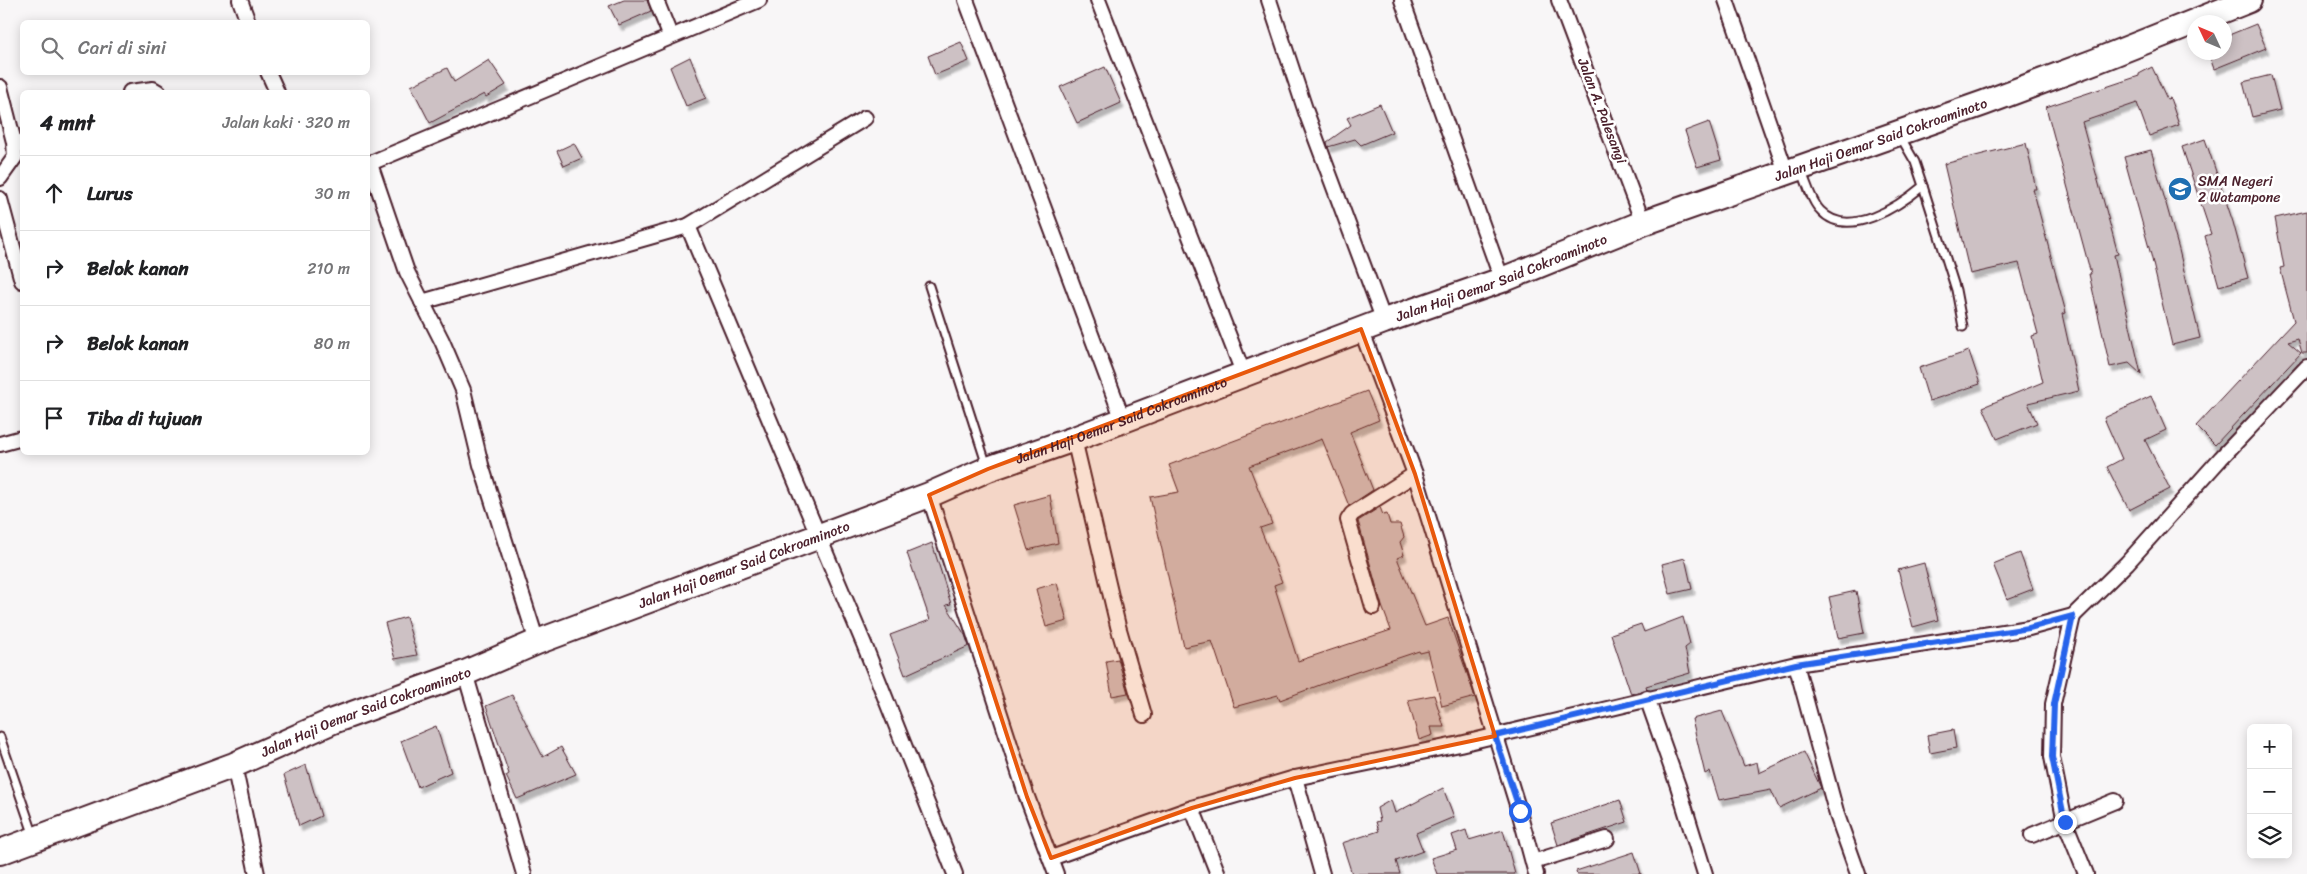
<!DOCTYPE html>
<html lang="id">
<meta charset="utf-8">
<style>
:root{--surface:#fff;--page:#f6f6f6;--text:#202124;--muted:#757577;--line:#e0e0e0}
body{margin:0;font-family:Sriracha,sans-serif;background:var(--page);color:var(--text)}
.controls{position:absolute;right:15px;bottom:15px;display:grid;overflow:hidden;border-radius:8px;box-shadow:0 2px 12px #0003}
.controls button{width:45px;height:45px;display:grid;place-items:center;padding:0;border:0;border-bottom:1px solid var(--line);background:var(--surface);color:var(--text);font:25px sans-serif}
.compass{position:absolute;left:2187px;top:15px;width:45px;height:45px;border-radius:50%;background:var(--surface);box-shadow:0 2px 12px #0003;rotate:314deg}
.stop{position:absolute;width:15px;height:15px;margin:-11px;border:4px solid #2563eb;border-radius:50%;background:#fff}
.stop.end{background:#2563eb;border-color:#fff;box-shadow:0 1px 5px #0008}
.list{margin:0;padding:0;list-style:none}
h2{display:flex;justify-content:space-between;align-items:center;height:65px;margin:0;padding:0 20px;font-size:21px}
h2 small{font-size:16px;font-weight:400;color:var(--muted)}
.list li{display:grid;grid-template-columns:32px 1fr auto;gap:15px;align-items:center;box-sizing:border-box;height:75px;padding:0 20px;border-top:1px solid var(--line)}
.list b{display:block;font-size:19px;white-space:nowrap}
.list em{font-size:16px;font-style:normal;color:var(--muted)}
.icon{flex:none;width:28px;height:28px;fill:none;stroke:currentColor;stroke-width:2;stroke-linecap:round;stroke-linejoin:round}
.map{position:relative;flex:none;width:2307px;height:874px;overflow:hidden}
.search{position:absolute;background:var(--surface);box-shadow:0 2px 12px #0003;left:20px;top:20px;width:350px;height:55px;display:flex;align-items:center;gap:12px;box-sizing:border-box;padding:0 18px;border-radius:8px;color:var(--muted);font-size:19px}
.panel{position:absolute;background:var(--surface);box-shadow:0 2px 12px #0003;left:20px;top:90px;width:350px;height:365px;border-radius:8px}
.map>svg:first-child{display:block}
.building{fill:#cdc1c4;stroke:#4a1f2b;filter:url(#shadow)}
.lines{fill:none;stroke-linecap:round;stroke-linejoin:round}
.service-casing{stroke:#4a1f2b;stroke-width:11}
.minor-casing{stroke:#4a1f2b;stroke-width:18}
.trunk-casing{stroke:#4a1f2b;stroke-width:28}
.service{stroke:#fff;stroke-width:7}
.minor{stroke:#fff;stroke-width:14}
.trunk{stroke:#fff;stroke-width:24}
.route{stroke:#2563eb;stroke-width:6}
.marked{fill:#e8590c;fill-opacity:0.2;stroke:#e8590c;stroke-width:4;stroke-linejoin:round}
.labels{text-anchor:middle;dominant-baseline:central;stroke-width:5;stroke-linejoin:round;paint-order:stroke}
.street-label{font-size:14px;fill:#4a1f2b;stroke:#fff}
.poi-label{font-size:14px;fill:#4a1f2b;stroke:#fff;text-anchor:start}
</style>
<div class="map">
<svg width="2307" height="874" viewBox="0 0 2307 874">
<defs>
<filter id="shadow"><feDropShadow dx="3" dy="5.5" stdDeviation="1" flood-color="#0004"/></filter>
</defs>
<rect width="100%" height="100%" fill="#f8f6f7"/>
<filter id="ink" filterUnits="userSpaceOnUse"><feTurbulence type="fractalNoise" baseFrequency=".02" numOctaves="2"/><feDisplacementMap in="SourceGraphic" scale="10" xChannelSelector="R" yChannelSelector="G"/><feConvolveMatrix kernelMatrix="1 2 1 2 8 2 1 2 1" color-interpolation-filters="sRGB"/></filter>
<g filter="url(#ink)">
<g class="building">
<path d="M624,0H647L651,11L619,25L609,6Z"/>
<path d="M2256,24L2266,48L2214,69L2208,52H2224V37Z"/>
<path d="M961,42L969,61L935,75L928,56Z"/>
<path d="M690,57L706,98L686,106L670,67Z"/>
<path d="M489,60L506,85L486,97L484,94L430,123L411,86L447,68L454,82Z"/>
<path d="M1105,67L1121,103L1077,123L1060,87Z"/>
<path d="M2152,67L2167,99L2170,98L2179,125L2149,136L2137,103L2082,122L2118,254L2114,255L2141,374L2129,363L2110,367L2089,274H2091L2046,107L2139,76V74Z"/>
<path d="M2271,75L2280,110L2252,117L2243,82Z"/>
<path d="M1380,104L1392,132L1361,145L1355,139L1328,147L1327,142L1351,125L1347,118Z"/>
<path d="M1709,122L1721,160L1697,167L1685,131Z"/>
<path d="M2205,139L2233,222L2248,278L2219,286L2205,236L2211,234L2182,147Z"/>
<path d="M574,143L582,158L564,166L557,151Z"/>
<path d="M2026,143L2036,189H2033L2066,313L2062,314L2079,391L2028,403L2037,423L1997,439L1983,407L2043,382L2032,336L2038,334L2019,263L1970,274L1944,164Z"/>
<path d="M2151,150L2179,250L2200,338L2172,345L2151,255L2124,157Z"/>
<path d="M2307,211V353H2302L2298,339L2288,342L2301,353L2215,445L2196,426L2294,321L2280,268L2284,267L2275,218Z"/>
<path d="M1969,351L1980,384L1929,401L1919,368Z"/>
<path d="M1367,391L1379,420L1350,432L1373,490L1349,506L1322,439L1249,466L1272,524L1260,528L1282,582L1274,585L1298,661L1391,630L1382,606L1358,521L1380,507L1383,515L1387,514L1390,524H1400L1404,537L1400,542L1404,555L1397,558L1425,626L1448,618L1475,697L1442,706L1428,651L1420,653L1419,651L1333,680L1280,700L1278,695L1234,707L1212,641L1184,647L1150,497L1179,492L1169,465Z"/>
<path d="M2151,396L2166,430L2145,440L2170,489L2129,510L2107,467L2122,459L2104,418Z"/>
<path d="M1050,495L1058,543L1028,550L1014,505Z"/>
<path d="M932,543L951,604L946,605L965,635L969,646L905,675L890,635L930,620L907,553Z"/>
<path d="M2020,553L2033,589L2007,599L1993,564Z"/>
<path d="M1685,558L1692,589L1670,594L1662,564Z"/>
<path d="M1924,563L1938,620L1913,627L1898,570Z"/>
<path d="M1057,583L1067,621L1046,627L1036,589Z"/>
<path d="M1856,591L1864,633L1838,638L1829,597Z"/>
<path d="M406,617L417,655L395,659L385,623Z"/>
<path d="M1683,617L1690,644L1685,648L1690,673L1646,686L1647,689L1631,694L1611,634L1641,624L1644,632Z"/>
<path d="M1118,659L1128,693L1112,696L1106,661Z"/>
<path d="M512,695L543,757L561,747L576,774L517,799L506,776L509,774L486,706Z"/>
<path d="M1434,695L1444,727H1431L1433,735L1419,740L1408,700Z"/>
<path d="M1722,711L1744,766L1757,762L1759,773L1804,752L1821,788L1779,808L1771,790L1719,800L1710,771L1705,774L1692,719Z"/>
<path d="M436,726L451,772L418,787L401,741Z"/>
<path d="M1953,730L1956,748L1930,753L1927,735Z"/>
<path d="M306,765L321,816L299,826L284,775Z"/>
<path d="M1443,788L1454,817L1416,833L1423,851L1396,861L1400,874H1352L1342,843L1379,831L1376,822L1380,821L1377,808L1391,800L1395,813Z"/>
<path d="M1620,800L1627,822L1558,845L1551,823Z"/>
<path d="M1466,830L1469,840L1503,830L1515,874H1437L1431,858L1457,850L1452,835Z"/>
<path d="M1634,852L1641,874H1577L1576,871Z"/>
</g>
<g class="lines">
<g class="service-casing">
<g id="service">
<path d="M1801,170C1807,182 1811,202 1821,211C1848,240 1899,206 1923,186L1915,162L1900,136"/>
<path d="M1923,186L1956,290L1963,327"/>
<path d="M929,286L987,466"/>
<path d="M0,737L34,836"/>
</g>
</g>
<g class="minor-casing">
<g id="minor">
<path d="M240,0L248,22"/>
<path d="M656,0L670,35"/>
<path d="M966,0L1123,420"/>
<path d="M1098,0L1244,375"/>
<path d="M1269,0L1306,112L1384,321"/>
<path d="M1402,0L1502,280"/>
<path d="M1559,0L1643,223"/>
<path d="M1726,0L1786,172"/>
<path d="M268,72L277,92"/>
<path d="M0,87L14,142L15,157L0,178"/>
<path d="M130,92L153,89L158,92"/>
<path d="M368,164L759,0"/>
<path d="M370,164L407,272L442,341L463,390L481,465L537,642"/>
<path d="M0,199L22,281"/>
<path d="M688,226L864,644L955,874"/>
<path d="M422,302L688,226L865,118"/>
<path d="M1361,329L1415,474L1519,811L1536,874"/>
<path d="M1074,439L1118,626L1144,715"/>
<path d="M0,444L22,438"/>
<path d="M929,495L1027,797L1056,874"/>
<path d="M1373,607L1348,520L1352,514L1415,474"/>
<path d="M2073,616L2053,704L2052,757L2065,822L2086,874"/>
<path d="M1796,664L1837,815L1858,874"/>
<path d="M465,673L524,874"/>
<path d="M1647,698L1678,786L1705,874"/>
<path d="M234,765L257,874"/>
<path d="M1295,778L1322,874"/>
<path d="M1192,808L1218,874"/>
<path d="M2032,835L2115,801"/>
<path d="M1051,858L1192,808L1295,778L1460,744L1796,664L2029,628L2073,616L2127,563L2221,458L2307,367"/>
<path d="M1533,862L1607,839"/>
</g>
</g>
<g class="trunk-casing">
<g id="trunk">
<path id="s1" d="M0,852L234,765L333,721L465,673L537,642L929,495L988,469L1074,439L1384,321L1502,280L1643,223L1984,103L2096,61L2249,0"/>
</g>
</g>
<use href="#service" class="service"/>
<use href="#minor" class="minor"/>
<use href="#trunk" class="trunk"/>
</g>
</g>
<g class="lines" filter="url(#ink)">
<path class="route" d="M1520,811L1495,736L1796,664L2029,628L2073,616L2054,704L2052,757L2065,822"/>
</g>
<path class="marked" d="M1361,329L1415,474L1495,736L1295,778L1192,808L1051,858L1027,797L929,495L988,469Z"/>
<defs>
<g id="school-disc" transform="scale(1.25)"><circle r="9.5" fill="#1f6fb2" stroke="#fff"/><path d="M0-5L7-2L0 1L-7-2ZM-4 1L0 2.5L4 1V4Q0 6-4 4Z" fill="#fff"/></g>
</defs>
<g fill-rule="evenodd">
<use href="#school-disc" x="2180" y="189"/>
</g>
<g class="labels">
<g class="street-label">
<text transform="translate(1602 111) rotate(69)">Jalan A. Palesangi</text>
<text stroke="none"><textPath href="#s1" startOffset="2012">Jalan Haji Oemar Said Cokroaminoto</textPath></text>
<text stroke="none"><textPath href="#s1" startOffset="1608">Jalan Haji Oemar Said Cokroaminoto</textPath></text>
<text stroke="none"><textPath href="#s1" startOffset="1202">Jalan Haji Oemar Said Cokroaminoto</textPath></text>
<text stroke="none"><textPath href="#s1" startOffset="798">Jalan Haji Oemar Said Cokroaminoto</textPath></text>
<text stroke="none"><textPath href="#s1" startOffset="392">Jalan Haji Oemar Said Cokroaminoto</textPath></text>
</g>
<g class="poi-label">
<text x="2198" y="181">SMA Negeri<tspan x="2198" dy="16">2 Watampone</tspan></text>
</g>
</g>
</svg>
<div class="controls">
<button>+</button>
<button>−</button>
<button><svg class="icon" aria-label="layers" viewBox="0 0 24 24"><path d="M12 4l9 5-9 5-9-5zM3 14l9 5 9-5"/></svg></button>
</div>
<svg class="compass" viewBox="-18 -18 36 36"><path d="M0-13l5 13h-10z" fill="#e53935"/><path d="M0 13l5-13h-10z" fill="#757577"/></svg>
<div class="stop" style="left:1520px;top:811px"></div>
<div class="stop end" style="left:2065px;top:822px"></div>
<div class="search"><svg class="icon" aria-label="search" viewBox="0 0 24 24"><circle cx="10" cy="10" r="6"/><path d="M15 15l6 6"/></svg>Cari di sini</div>
<section class="panel">
<h2>4 mnt<small>Jalan kaki · 320 m</small></h2>
<ul class="list">
<li><svg class="icon" aria-label="ahead" viewBox="0 0 24 24"><path d="M12 20V5M6 11l6-6 6 6"/></svg><div><b>Lurus</b></div><em>30 m</em></li>
<li><svg class="icon" aria-label="right" viewBox="0 0 24 24"><path d="M7 20v-9h11M14 6l5 5-5 5"/></svg><div><b>Belok kanan</b></div><em>210 m</em></li>
<li><svg class="icon" aria-label="right" viewBox="0 0 24 24"><path d="M7 20v-9h11M14 6l5 5-5 5"/></svg><div><b>Belok kanan</b></div><em>80 m</em></li>
<li><svg class="icon" aria-label="arrive" viewBox="0 0 24 24"><path d="M6 21V4h12l-3 4 3 4H6"/></svg><div><b>Tiba di tujuan</b></div></li>
</ul>
</section>
</div>
